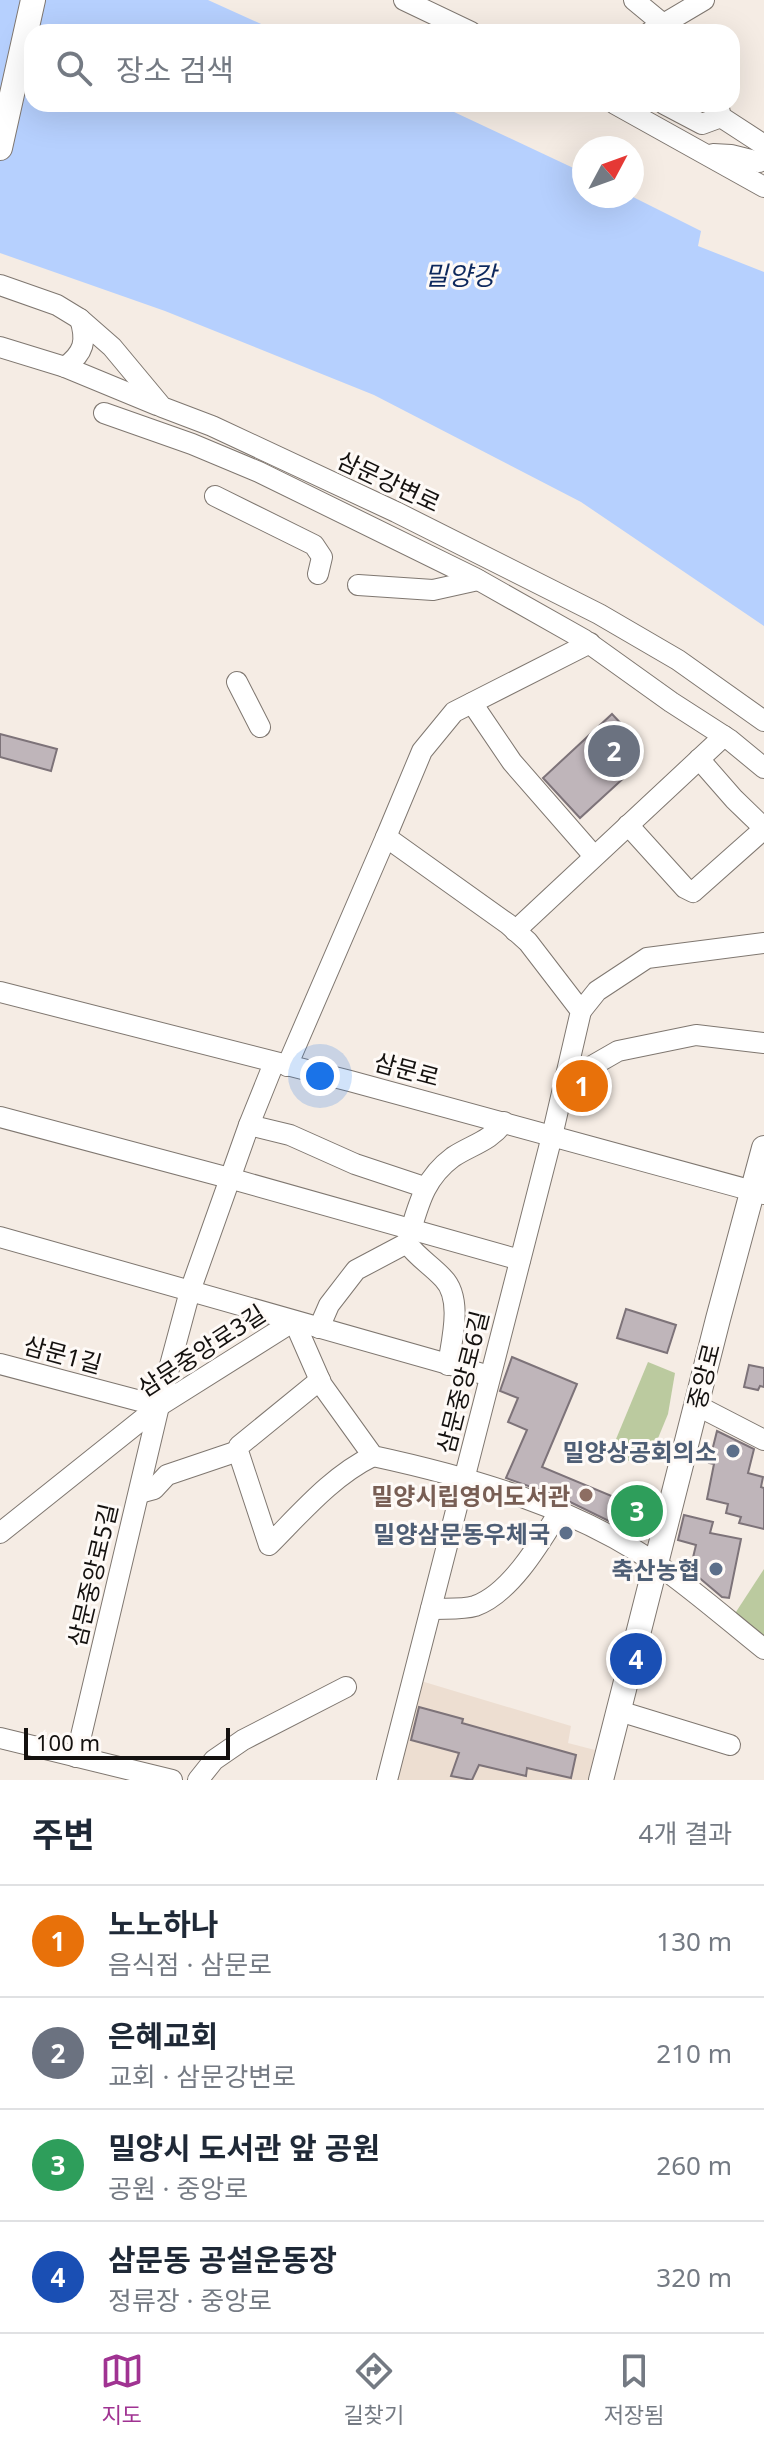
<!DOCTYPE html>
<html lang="ko">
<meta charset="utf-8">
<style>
:root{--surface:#fff;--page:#f6f6f7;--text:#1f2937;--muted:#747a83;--line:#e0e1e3;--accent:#a03392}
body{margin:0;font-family:"Noto Sans","Noto Sans KR",sans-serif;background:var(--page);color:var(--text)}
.compass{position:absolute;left:572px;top:136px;width:72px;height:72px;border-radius:50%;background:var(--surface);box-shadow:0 8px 32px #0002;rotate:49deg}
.scale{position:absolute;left:24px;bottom:20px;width:206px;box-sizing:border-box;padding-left:8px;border:4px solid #14110f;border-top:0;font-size:22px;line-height:28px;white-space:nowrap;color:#14110f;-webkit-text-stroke:6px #fefaf7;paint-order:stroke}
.you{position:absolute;left:320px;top:1076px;width:28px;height:28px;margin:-20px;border:6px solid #fff;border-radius:50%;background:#1a73e8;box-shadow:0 0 0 12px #1a73e833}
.badge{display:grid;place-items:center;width:52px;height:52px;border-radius:50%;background:var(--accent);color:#fff;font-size:26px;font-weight:700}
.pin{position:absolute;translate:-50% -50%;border:4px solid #fff;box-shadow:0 2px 8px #0006}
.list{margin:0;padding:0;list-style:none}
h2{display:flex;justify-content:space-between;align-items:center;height:104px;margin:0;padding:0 32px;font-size:34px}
h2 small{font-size:26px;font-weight:400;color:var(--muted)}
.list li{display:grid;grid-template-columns:52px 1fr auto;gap:24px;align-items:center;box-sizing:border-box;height:112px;padding:0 32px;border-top:2px solid var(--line)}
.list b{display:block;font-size:30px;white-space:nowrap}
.list p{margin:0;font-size:26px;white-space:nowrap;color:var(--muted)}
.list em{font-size:26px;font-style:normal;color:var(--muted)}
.icon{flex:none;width:44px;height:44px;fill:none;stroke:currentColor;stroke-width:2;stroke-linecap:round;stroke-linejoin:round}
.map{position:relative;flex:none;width:764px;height:1780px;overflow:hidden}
.search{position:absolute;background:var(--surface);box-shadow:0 8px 32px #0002;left:24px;right:24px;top:24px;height:88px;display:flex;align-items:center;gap:20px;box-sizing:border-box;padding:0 28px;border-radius:24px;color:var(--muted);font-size:30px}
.sheet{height:552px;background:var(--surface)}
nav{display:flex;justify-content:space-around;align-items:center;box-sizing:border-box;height:112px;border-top:2px solid var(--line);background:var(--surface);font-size:22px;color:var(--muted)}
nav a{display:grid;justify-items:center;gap:4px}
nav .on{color:var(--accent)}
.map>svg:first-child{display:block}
.built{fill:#edded1}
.green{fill:#bbca9f}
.water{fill:#b6d0fe}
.building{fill:#bfb5ba;stroke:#7d7379;stroke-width:2}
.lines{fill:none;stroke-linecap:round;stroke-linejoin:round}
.minor-casing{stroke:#7f7770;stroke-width:22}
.major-casing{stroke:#7f7770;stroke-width:26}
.minor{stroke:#fff;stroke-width:20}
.major{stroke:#fff;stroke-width:24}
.service-dot{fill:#5c6f8a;stroke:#fefaf7;stroke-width:3}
.education-dot{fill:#8d6e63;stroke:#fefaf7;stroke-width:3}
.labels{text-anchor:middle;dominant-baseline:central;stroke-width:6;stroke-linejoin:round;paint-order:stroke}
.street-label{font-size:24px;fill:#14110f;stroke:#fefaf7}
.service-label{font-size:24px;font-weight:bold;fill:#4e5e75;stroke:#fefaf7;text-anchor:end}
.education-label{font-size:24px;font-weight:bold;fill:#785e54;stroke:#fefaf7;text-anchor:end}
.water-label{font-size:26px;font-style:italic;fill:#0d285d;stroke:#fefaf7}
</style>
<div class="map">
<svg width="764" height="1780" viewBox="0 0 764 1780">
<rect width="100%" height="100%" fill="#f5ece4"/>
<path class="built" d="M421,1681L571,1726L568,1743L595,1750L588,1780H395Z"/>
<g class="green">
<path d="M648,1362L675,1373L668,1414L647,1465L609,1456Z"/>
<path d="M634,1486L655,1497L647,1540L616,1526Z"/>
<path d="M764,1569V1639L734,1615Z"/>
</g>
<path class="water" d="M0,0H208L279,32H32V104H437L584,173V196H631L701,231L698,246L764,272V626L581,502L374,395L165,311L0,253Z"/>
<g class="building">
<path d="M612,714L641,745L618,766L627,775L580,818L543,778Z"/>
<path d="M0,734L57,749L51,771L0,757Z"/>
<path d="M626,1309L676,1325L667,1353L617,1338Z"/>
<path d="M512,1357L577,1384L542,1467L626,1502L617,1525L562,1498L506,1478L527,1430L508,1422L518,1398L500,1391Z"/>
<path d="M749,1365L764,1368V1387L760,1386L758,1390L744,1387Z"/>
<path d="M717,1431L754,1449L748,1473L763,1477L761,1487L764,1488V1529L739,1523L741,1517L726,1513L728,1504L707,1499L714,1464L709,1463Z"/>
<path d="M684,1515L713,1522L710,1533L741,1539L729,1598L722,1597L690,1570L696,1545L678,1540Z"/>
<path d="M419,1707L463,1719L462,1723L576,1755L571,1778L527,1768L526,1776L479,1765L472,1780L451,1776L459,1753L411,1740Z"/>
</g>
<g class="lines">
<g class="minor-casing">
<g id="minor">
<path d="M404,0L471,32"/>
<path d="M634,0L663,24"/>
<path d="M650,32L704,0"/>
<path d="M615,104L764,187"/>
<path d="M664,104L702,124L721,117"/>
<path d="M718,104L721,117L764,145"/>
<path d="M713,154L731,155L759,162L764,159"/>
<path d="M0,285L57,305L80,319L112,347L162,407L212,426L396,512L599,614L678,660L764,721"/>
<path d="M0,347L65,367L157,405"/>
<path d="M65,367C84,353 87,341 80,319"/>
<path d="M104,413L192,444L259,472L475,578L583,639L671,702L730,740L764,768"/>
<path d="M215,496L314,545L322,557L318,574"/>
<path d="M358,585L433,590L478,580"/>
<path d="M237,682L260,727"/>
<path d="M472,703L512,762L594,856"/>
<path d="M699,759L734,799L764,828"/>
<path d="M628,825L685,888L693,892L764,829"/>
<path d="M386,837L422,751L454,712L590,643"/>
<path d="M515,931L724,736"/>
<path d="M0,992L350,1081L764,1194"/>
<path d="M581,1011L597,991L647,958L764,943"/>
<path d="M287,1066L386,837L508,924L528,942L581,1011L552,1136L387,1780"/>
<path d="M564,1082L618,1051L696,1035L764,1043"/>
<path d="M0,1117L229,1178L520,1260"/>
<path d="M249,1125L290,1135L355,1164L424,1187"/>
<path d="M0,1237L490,1376"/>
<path d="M319,1328L329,1305L356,1270L407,1243"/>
<path d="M0,1364L159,1406"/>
<path d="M448,1365C452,1339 463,1298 443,1278C431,1265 417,1257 407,1243C418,1208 422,1180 453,1157C471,1145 491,1141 504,1122"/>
<path d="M320,1380L239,1446L238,1451L269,1545C301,1513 332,1476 373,1456"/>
<path d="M696,1405L764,1440"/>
<path d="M139,1493L154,1489L167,1475L238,1451"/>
<path d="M0,1533L159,1406L294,1321L322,1385L373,1456C470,1477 575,1507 658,1565C695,1591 729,1621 764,1649"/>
<path d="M431,1609C444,1608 462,1610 475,1606C510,1594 540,1543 559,1512"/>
<path d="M619,1711L730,1745"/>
<path d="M0,1738L172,1780"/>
<path d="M76,1757L159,1406L190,1291L249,1125L274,1063"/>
<path d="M198,1780L214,1760L243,1740L346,1687"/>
</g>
</g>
<g class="major-casing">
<g id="major">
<path d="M0,148L33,0"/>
<path d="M601,1780L718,1319L764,1148"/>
</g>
</g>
<use href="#minor" class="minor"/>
<use href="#major" class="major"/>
</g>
<g class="service-dot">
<circle cx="733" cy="1451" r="8"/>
<circle cx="566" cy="1533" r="8"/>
<circle cx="716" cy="1569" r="8"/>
</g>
<circle class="education-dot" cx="586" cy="1495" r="8"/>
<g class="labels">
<g class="street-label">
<text transform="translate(389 481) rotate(25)">삼문강변로</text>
<text transform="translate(407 1069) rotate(15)">삼문로</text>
<text transform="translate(201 1350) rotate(-33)">삼문중앙로3길</text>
<text transform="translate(63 1354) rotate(15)">삼문1길</text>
<text transform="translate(703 1376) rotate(-76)">중앙로</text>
<text transform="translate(462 1382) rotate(-76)">삼문중앙로6길</text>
<text transform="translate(92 1575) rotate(-77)">삼문중앙로5길</text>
</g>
<g class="service-label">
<text x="717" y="1451">밀양상공회의소</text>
<text x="550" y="1533">밀양삼문동우체국</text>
<text x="700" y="1569">축산농협</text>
</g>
<g class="education-label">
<text x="570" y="1495">밀양시립영어도서관</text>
</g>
<g class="water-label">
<text x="460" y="275">밀양강</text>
</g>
</g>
</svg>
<svg class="compass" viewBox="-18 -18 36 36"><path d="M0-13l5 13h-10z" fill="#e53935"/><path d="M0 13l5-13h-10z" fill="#747a83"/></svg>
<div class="scale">100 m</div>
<div class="you"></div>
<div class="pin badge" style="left:582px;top:1086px;background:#e8710a">1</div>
<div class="pin badge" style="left:614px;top:751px;background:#6b7280">2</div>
<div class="pin badge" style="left:637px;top:1511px;background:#2e9e5b">3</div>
<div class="pin badge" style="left:636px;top:1659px;background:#1a4fb4">4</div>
<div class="search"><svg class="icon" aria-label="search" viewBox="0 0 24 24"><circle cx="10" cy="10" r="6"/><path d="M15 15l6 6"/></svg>장소 검색</div>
</div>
<section class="sheet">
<h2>주변<small>4개 결과</small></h2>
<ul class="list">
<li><span class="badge" style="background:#e8710a">1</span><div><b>노노하나</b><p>음식점 · 삼문로</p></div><em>130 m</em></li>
<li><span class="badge" style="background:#6b7280">2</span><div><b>은혜교회</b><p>교회 · 삼문강변로</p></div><em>210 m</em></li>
<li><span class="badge" style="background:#2e9e5b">3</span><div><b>밀양시 도서관 앞 공원</b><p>공원 · 중앙로</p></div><em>260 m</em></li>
<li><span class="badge" style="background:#1a4fb4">4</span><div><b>삼문동 공설운동장</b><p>정류장 · 중앙로</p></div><em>320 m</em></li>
</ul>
</section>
<nav>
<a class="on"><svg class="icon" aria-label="map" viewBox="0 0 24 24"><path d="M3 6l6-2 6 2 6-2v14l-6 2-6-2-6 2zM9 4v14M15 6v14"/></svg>지도</a>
<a><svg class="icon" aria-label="directions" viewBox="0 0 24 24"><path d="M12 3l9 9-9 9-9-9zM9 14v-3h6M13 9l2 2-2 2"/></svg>길찾기</a>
<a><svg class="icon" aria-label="saved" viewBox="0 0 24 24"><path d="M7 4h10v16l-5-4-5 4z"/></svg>저장됨</a>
</nav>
